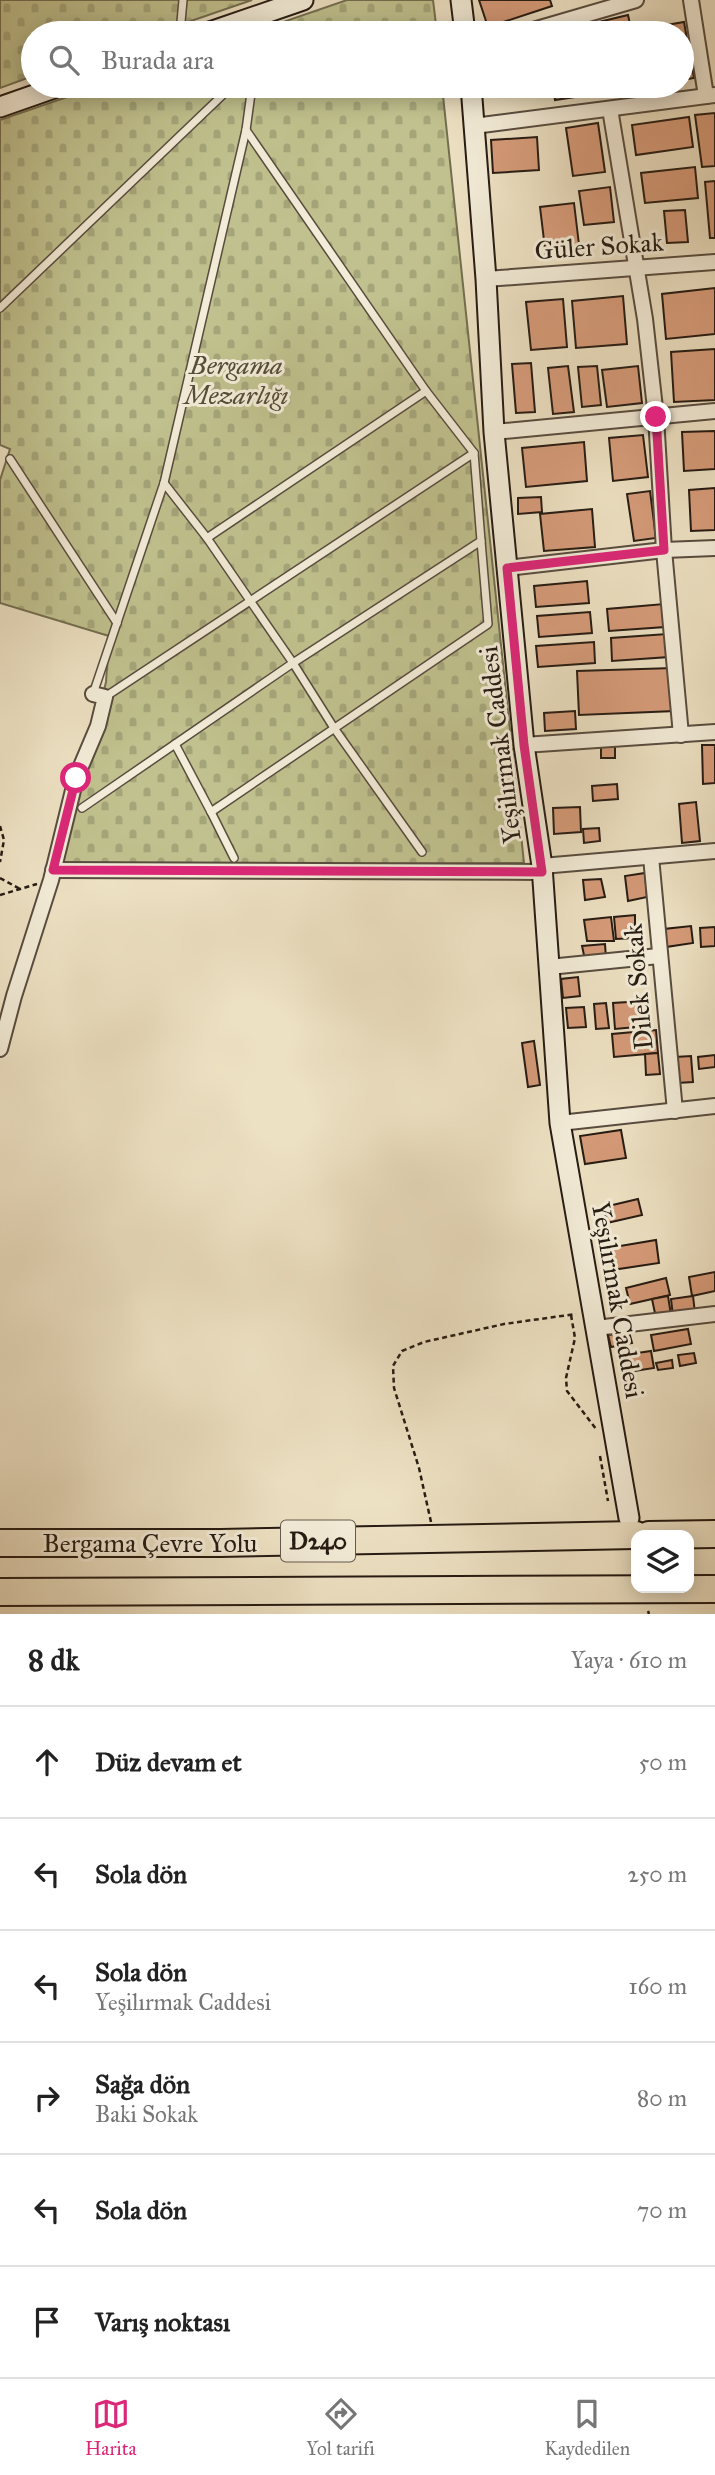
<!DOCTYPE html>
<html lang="tr">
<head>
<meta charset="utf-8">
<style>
	body { margin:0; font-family:"IM FELL Great Primer",serif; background:#f2f2f2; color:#222 }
	.controls { position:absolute; right:21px; bottom:21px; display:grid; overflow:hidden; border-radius:14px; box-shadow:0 4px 18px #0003 }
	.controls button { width:63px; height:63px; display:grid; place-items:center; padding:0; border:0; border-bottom:2px solid #e0e0e0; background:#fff; color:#222; font:35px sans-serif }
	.stop { position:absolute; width:21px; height:21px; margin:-16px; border:5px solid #db2777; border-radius:50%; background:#fff }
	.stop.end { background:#db2777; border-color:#fff; box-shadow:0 2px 7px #0008 }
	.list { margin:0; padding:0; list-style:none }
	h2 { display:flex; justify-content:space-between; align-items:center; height:91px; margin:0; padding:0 28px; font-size:30px }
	h2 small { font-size:23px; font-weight:400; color:#767676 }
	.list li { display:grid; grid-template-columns:46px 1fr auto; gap:21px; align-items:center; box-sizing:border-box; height:112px; padding:0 28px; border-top:2px solid #e0e0e0 }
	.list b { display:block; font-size:26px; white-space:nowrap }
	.list p { margin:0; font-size:23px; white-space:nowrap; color:#767676 }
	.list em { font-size:23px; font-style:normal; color:#767676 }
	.icon { flex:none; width:38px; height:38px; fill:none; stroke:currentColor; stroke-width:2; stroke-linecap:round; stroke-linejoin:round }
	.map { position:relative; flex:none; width:715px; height:1614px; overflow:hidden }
	.search { position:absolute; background:#fff; box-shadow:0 4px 18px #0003; left:21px; right:21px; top:21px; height:77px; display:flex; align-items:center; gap:18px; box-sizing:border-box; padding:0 24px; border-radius:38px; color:#767676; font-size:26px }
	.sheet { height:763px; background:#fff }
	nav { display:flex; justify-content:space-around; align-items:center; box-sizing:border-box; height:98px; border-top:2px solid #e0e0e0; background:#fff; font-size:19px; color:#767676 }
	nav a { display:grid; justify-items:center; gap:4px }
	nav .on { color:#db2777 }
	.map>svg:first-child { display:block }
	.cemetery { fill:url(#cemetery-stones); stroke:#736e50; stroke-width:2 }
	.building { fill:#d69b79; stroke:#261b13; stroke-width:2 }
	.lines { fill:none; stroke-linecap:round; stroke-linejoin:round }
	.lane-casing { stroke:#584c3f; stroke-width:10 }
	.street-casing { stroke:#584c3f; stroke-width:18 }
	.secondary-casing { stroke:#261b13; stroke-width:23 }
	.highway-casing { stroke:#261b13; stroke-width:30 }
	.path { stroke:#261b13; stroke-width:2.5; stroke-dasharray:5 3.5; stroke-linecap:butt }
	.lane { stroke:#f3ecd8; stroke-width:7 }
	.street { stroke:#f3ecd8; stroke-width:14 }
	.secondary { stroke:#f3ecd8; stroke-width:19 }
	.highway { stroke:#ede1c3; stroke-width:26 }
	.route { stroke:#db2777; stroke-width:9 }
	.labels { text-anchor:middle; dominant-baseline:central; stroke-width:6; stroke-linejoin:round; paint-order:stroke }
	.shield { fill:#f3ecd8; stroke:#645a4e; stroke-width:2 }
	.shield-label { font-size:24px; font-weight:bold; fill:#261b13 }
	.street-label { font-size:26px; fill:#261b13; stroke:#f3ecd8 }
	.park-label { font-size:26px; font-style:italic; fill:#544d38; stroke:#f3ecd8 }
</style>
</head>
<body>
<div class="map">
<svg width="715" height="1614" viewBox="0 0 715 1614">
	<defs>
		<pattern id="cemetery-stones" width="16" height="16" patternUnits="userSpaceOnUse" patternTransform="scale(1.75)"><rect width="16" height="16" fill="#c0c18e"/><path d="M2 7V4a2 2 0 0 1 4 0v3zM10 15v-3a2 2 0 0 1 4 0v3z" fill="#a5a57a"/></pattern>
	</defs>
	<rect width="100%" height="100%" fill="#ede1c3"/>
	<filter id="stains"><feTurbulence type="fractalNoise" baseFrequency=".00286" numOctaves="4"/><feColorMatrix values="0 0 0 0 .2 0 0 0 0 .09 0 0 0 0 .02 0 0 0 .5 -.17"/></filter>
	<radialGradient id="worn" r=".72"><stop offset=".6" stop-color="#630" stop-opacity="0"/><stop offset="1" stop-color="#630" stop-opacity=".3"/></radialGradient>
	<!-- cemetery -->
	<g class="cemetery">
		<path d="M0,0h252l-96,33h-123v43l-33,12z"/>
		<path d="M347,0h86l4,33h-186z"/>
		<path d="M99,86h343l82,777 -464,2 46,-183 3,-46 -109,-33v-123l10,-31 -10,-4v-325z"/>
	</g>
	<!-- building -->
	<g class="building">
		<path d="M479,0h71l2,6 -64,21z"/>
		<path d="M628,15l4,18h-79z"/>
		<path d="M684,22l10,56 -12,2v-47h-43l-1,-3z"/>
		<path d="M553,86h88v1l-86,13z"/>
		<path d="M715,113v53l-13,1 -7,-52z"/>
		<path d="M689,117l4,30 -57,8 -4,-30z"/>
		<path d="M598,123l7,49 -32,4 -7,-48z"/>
		<path d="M537,137l2,33 -46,3 -2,-33z"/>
		<path d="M695,167l3,31 -53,5 -4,-30z"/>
		<path d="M715,181v57h-5l-5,-56z"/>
		<path d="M610,187l4,35 -30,3 -5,-34z"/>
		<path d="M574,203l6,50 -34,4 -6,-50z"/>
		<path d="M685,210l3,32 -21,1 -3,-32z"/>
		<path d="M715,288v46l-49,5 -4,-45z"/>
		<path d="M623,296l4,48 -51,4 -4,-47z"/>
		<path d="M563,299l4,48 -36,3 -5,-48z"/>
		<path d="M715,349v51l-41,2 -3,-50z"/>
		<path d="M531,363l4,49 -19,1 -4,-49z"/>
		<path d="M568,366l6,46 -21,2 -5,-46z"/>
		<path d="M597,366l4,39 -19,2 -4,-40z"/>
		<path d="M638,366l4,37 -35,4 -5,-37z"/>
		<path d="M715,431v38l-31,2 -2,-39z"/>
		<path d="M643,435l5,42 -35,4 -4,-43z"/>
		<path d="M584,442l3,39 -61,6 -4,-39z"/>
		<path d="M715,488v42l-24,1 -2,-41z"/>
		<path d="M650,491l6,47 -22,3 -7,-47z"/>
		<path d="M541,497l1,15 -24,2v-16z"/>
		<path d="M592,509l3,38 -51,4 -4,-37z"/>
		<path d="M587,581l2,22 -53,4 -2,-21z"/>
		<path d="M664,604l1,23 -56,4 -2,-22z"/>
		<path d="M590,612l2,21 -53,4 -2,-21z"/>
		<path d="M667,634l2,23 -57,4 -1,-23z"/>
		<path d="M594,642l1,21 -57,4 -2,-21z"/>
		<path d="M673,668l2,43 -96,4 -2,-44z"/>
		<path d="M575,711l1,18 -31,2 -1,-18z"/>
		<rect x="601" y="745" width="14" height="13"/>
		<path d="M702,745h13v38l-12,1z"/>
		<path d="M617,784l1,15 -25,2 -1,-15z"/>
		<path d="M696,802l4,39 -18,2 -3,-39z"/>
		<path d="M580,807l1,25 -27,2 -1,-26z"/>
		<path d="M599,828l1,13 -16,2 -1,-14z"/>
		<path d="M645,873l2,24 -19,4 -3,-25z"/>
		<path d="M601,879l4,18 -20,3 -2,-20z"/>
		<path d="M635,915v23l-19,1 -2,-22z"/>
		<path d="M611,917l3,24h-27l-3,-21z"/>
		<path d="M691,926l2,17 -27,4 -2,-18z"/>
		<path d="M715,927v19l-14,1 -1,-19z"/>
		<path d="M605,944l1,14 -21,2 -3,-14z"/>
		<path d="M578,977l2,19 -17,2 -2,-19z"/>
		<path d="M644,1001l3,25 -32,3 -2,-26z"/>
		<path d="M606,1003l3,25 -13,1 -2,-25z"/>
		<path d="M584,1007l2,20 -18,1 -2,-20z"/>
		<path d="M656,1030l2,23 -44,4 -2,-23z"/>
		<path d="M534,1041l6,44 -12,2 -6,-44z"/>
		<path d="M658,1053l2,21 -14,1 -1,-21z"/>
		<path d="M715,1055v12l-16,2 -1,-12z"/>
		<path d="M691,1056l2,26 -16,1 -2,-26z"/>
		<path d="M621,1130l5,28 -41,6 -5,-28z"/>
		<path d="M638,1199l4,16 -35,8 -3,-16z"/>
		<path d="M656,1240l3,23 -47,7 -4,-22z"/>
		<path d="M715,1272v19l-23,5 -3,-19z"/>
		<path d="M666,1278l4,17 -40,9 -4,-16z"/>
		<path d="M668,1296l3,19 -15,3 -4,-19z"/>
		<path d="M693,1296l2,17 -22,3 -2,-17z"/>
		<path d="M688,1329l3,15 -37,7 -3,-16z"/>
		<path d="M629,1332l3,11 -21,4 -3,-12z"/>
		<path d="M651,1351l3,17 -33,5 -3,-17z"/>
		<path d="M694,1353l2,10 -16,3 -2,-11z"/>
		<path d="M672,1360l1,8 -15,2 -2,-7z"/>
	</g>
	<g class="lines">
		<defs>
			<g id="lane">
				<path d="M250,18l4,15"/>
				<path d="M180,33l3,-33"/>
				<path d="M0,308l232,-222"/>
				<path d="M10,459l107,164"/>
				<path d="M164,483l43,55 86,125 41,65 88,124"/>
				<path d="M207,538l219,-147 -180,-261"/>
				<path d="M93,694l71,-211 82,-353 6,-44"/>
				<path d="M105,697l369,-244 -48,-62"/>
				<path d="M175,744l36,68 277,-188 -7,-83"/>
				<path d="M82,808l211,-145 188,-122 -7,-88"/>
				<path d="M211,812l23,46"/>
			</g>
			<g id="street">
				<path d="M691,0l15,96"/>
				<path d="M523,33l113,-33"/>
				<path d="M610,109l35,210 11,98 8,133 17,185"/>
				<path d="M474,126l241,-31"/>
				<path d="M486,279l229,-17"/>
				<path d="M494,432l221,-21"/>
				<path d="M507,568l157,-18 51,-2"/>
				<path d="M524,745l191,-13"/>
				<path d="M651,857l24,254"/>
				<path d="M542,866l173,-15"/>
				<path d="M53,870l489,2"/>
				<path d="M549,967l110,-11"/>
				<path d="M0,1049l14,-53 37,-116 25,-102 22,-52 7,-29 -12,-3"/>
				<path d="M560,1123l155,-17"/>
				<path d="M596,1328l119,-14"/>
			</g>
			<g id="secondary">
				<path d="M461,0l4,33"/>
				<path d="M207,33l96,-33"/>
				<path d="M471,86l15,193 8,153 30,313 18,121 18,257 69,395"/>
				<path d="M0,107l60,-21"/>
			</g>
			<g id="highway">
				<path d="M649,1535l66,-1"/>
				<path d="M0,1543h221l415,-8"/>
				<path d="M0,1592l715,-3"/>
			</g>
		</defs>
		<!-- lane casing -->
		<use href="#lane" class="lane-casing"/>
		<!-- street casing -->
		<use href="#street" class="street-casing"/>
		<!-- secondary casing -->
		<use href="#secondary" class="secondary-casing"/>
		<!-- highway casing -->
		<use href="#highway" class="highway-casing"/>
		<!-- path -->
		<g class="path">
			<path d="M0,826l4,14 -4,22"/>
			<path d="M0,878l20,11"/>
			<path d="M0,895l37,-11"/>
			<path d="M571,1315l4,23 -9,40 1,13 29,38"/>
			<path d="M600,1456l8,45"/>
			<path d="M431,1522l-12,-54 -25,-80 -1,-22 9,-15 22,-9 80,-18 72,-10"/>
			<path d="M648,1611l1,3"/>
		</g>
		<!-- lane -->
		<use href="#lane" class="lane"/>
		<!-- street -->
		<use href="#street" class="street"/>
		<!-- secondary -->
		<use href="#secondary" class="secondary"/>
		<!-- highway -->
		<use href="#highway" class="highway"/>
	</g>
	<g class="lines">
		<!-- route -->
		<path class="route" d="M76,778l-23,92 489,2 -18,-127 -17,-177 157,-18 -8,-133"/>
	</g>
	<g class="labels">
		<!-- shield labels -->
		<rect class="shield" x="281" y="1520.5" width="74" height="41" rx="5"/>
		<g class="shield-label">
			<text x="318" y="1541">D240</text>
		</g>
		<!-- street labels -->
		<g class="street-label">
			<text transform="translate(599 246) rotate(-4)">Güler Sokak</text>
			<text transform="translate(500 745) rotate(-97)">Yeşilırmak Caddesi</text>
			<text transform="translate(638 987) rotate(-95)">Dilek Sokak</text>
			<text transform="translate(618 1300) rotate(80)">Yeşilırmak Caddesi</text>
			<text x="150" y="1543">Bergama Çevre Yolu</text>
		</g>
		<!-- park labels -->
		<g class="park-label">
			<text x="236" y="365">Bergama<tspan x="236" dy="30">Mezarlığı</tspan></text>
		</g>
	</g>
	<rect width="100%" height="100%" filter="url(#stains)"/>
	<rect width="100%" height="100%" fill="url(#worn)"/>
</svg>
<div class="controls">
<button><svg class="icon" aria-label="layers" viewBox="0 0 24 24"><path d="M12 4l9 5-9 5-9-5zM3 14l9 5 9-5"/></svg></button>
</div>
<div class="stop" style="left:76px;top:778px"></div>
<div class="stop end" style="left:656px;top:417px"></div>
<div class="search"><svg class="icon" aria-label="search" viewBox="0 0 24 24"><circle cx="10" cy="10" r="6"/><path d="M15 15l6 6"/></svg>Burada ara</div>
</div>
<section class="sheet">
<h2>8 dk<small>Yaya · 610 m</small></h2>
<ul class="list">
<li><svg class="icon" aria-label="ahead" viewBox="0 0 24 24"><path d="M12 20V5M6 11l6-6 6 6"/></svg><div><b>Düz devam et</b></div><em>50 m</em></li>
<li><svg class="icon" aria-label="left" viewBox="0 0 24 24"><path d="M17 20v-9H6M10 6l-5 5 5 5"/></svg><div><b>Sola dön</b></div><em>250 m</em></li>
<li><svg class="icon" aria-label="left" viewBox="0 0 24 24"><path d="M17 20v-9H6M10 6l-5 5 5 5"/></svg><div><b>Sola dön</b><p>Yeşilırmak Caddesi</p></div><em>160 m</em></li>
<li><svg class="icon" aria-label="right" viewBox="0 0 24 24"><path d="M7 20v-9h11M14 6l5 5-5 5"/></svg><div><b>Sağa dön</b><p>Baki Sokak</p></div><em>80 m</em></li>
<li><svg class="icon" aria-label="left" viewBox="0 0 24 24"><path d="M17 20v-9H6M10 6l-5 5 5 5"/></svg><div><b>Sola dön</b></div><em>70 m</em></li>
<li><svg class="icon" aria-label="arrive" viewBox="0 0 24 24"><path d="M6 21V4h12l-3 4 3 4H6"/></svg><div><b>Varış noktası</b></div></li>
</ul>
</section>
<nav>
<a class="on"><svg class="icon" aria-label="map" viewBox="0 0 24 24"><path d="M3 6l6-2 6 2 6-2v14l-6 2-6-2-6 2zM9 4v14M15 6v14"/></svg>Harita</a>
<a><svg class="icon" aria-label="directions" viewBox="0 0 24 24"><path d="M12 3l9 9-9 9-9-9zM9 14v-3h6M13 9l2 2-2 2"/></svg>Yol tarifi</a>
<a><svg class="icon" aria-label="saved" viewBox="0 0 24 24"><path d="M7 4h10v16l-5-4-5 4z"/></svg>Kaydedilen</a>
</nav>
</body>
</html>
